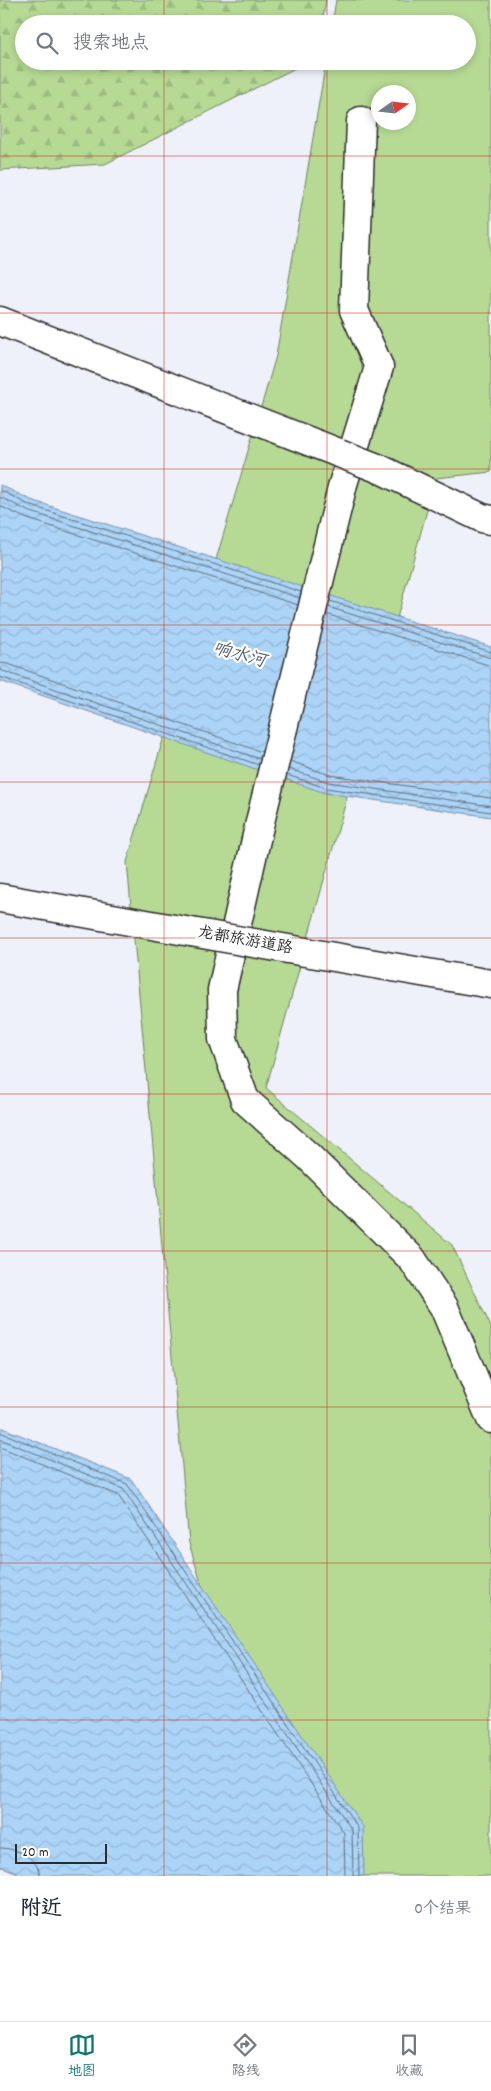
<!DOCTYPE html>
<html lang="zh">
<head>
<meta charset="utf-8">
<style>
	body { margin:0; font-family:Dekko,"LXGW WenKai TC",sans-serif; background:#f6f6f7; color:#1f2937 }
	.compass { position:absolute; left:371px; top:85px; width:45px; height:45px; border-radius:50%; background:#fff; box-shadow:0 2px 8px #0003; rotate:76deg }
	.scale { position:absolute; left:15px; bottom:12px; width:92px; box-sizing:border-box; padding-left:5px; border:2px solid #2b2b2b; border-top:0; font-size:14px; line-height:18px; white-space:nowrap; color:#2b2b2b; -webkit-text-stroke:4px #fff; paint-order:stroke }
	.list { margin:0; padding:0; list-style:none }
	h2 { display:flex; justify-content:space-between; align-items:center; height:65px; margin:0; padding:0 20px; font-size:21px }
	h2 small { font-size:16px; font-weight:400; color:#747a83 }
	.icon { flex:none; width:28px; height:28px; fill:none; stroke:currentColor; stroke-width:2; stroke-linecap:round; stroke-linejoin:round }
	.map { position:relative; flex:none; width:491px; height:1876px; overflow:hidden }
	.search { position:absolute; background:#fff; box-shadow:0 2px 8px #0003; left:15px; right:15px; top:15px; height:55px; display:flex; align-items:center; gap:12px; box-sizing:border-box; padding:0 18px; border-radius:28px; color:#747a83; font-size:19px }
	.sheet { height:145px; background:#fff }
	nav { display:flex; justify-content:space-around; align-items:center; box-sizing:border-box; height:70px; border-top:1px solid #e0e1e3; background:#fff; font-size:14px; color:#747a83 }
	nav a { display:grid; justify-items:center; gap:2px }
	nav .on { color:#0f766e }
	.map>svg:first-child { display:block }
	.grass { fill:#b6da94; stroke:#708260; fill-rule:evenodd }
	.forest { fill:url(#forest-firs); stroke:#708260 }
	.water { fill:url(#water-waves); stroke:#7890a5 }
	.lines { fill:none; stroke-linecap:round; stroke-linejoin:round }
	.shore { stroke:#5f6f7d; stroke-width:1 }
	.minor-casing { stroke:#2b2b2b; stroke-width:31 }
	.minor { stroke:#fff; stroke-width:28 }
	.minor-bridge-casing { stroke:#2b2b2b; stroke-width:31; stroke-linecap:butt }
	.minor-bridge { stroke:#fff; stroke-width:28 }
	.grid { fill:none; stroke:#c8321e; stroke-width:1; stroke-opacity:0.55 }
	.labels { text-anchor:middle; dominant-baseline:central; stroke-width:4.5; stroke-linejoin:round; paint-order:stroke }
	.street-label { font-size:16px; fill:#2b2b2b; stroke:#fff }
	.water-label { font-size:18px; font-style:italic; fill:#525e68; stroke:#fff }
</style>
</head>
<body>
<div class="map">
<svg width="491" height="1876" viewBox="0 0 491 1876">
	<defs>
		<pattern id="forest-firs" width="22" height="20" patternUnits="userSpaceOnUse" patternTransform="scale(1.25)"><rect width="22" height="20" fill="#b6da94"/><path d="M5 1l3.5 6h-7zM16 11l3.5 6h-7z" fill="#9dbb80"/></pattern>
		<pattern id="water-waves" width="16" height="10" patternUnits="userSpaceOnUse" patternTransform="scale(1.25)"><rect width="16" height="10" fill="#acd4f7"/><path d="M0 5q4-4 8 0t8 0" fill="none" stroke="#94b6d4"/></pattern>
	</defs>
	<rect width="100%" height="100%" fill="#eef0fa"/>
	<filter id="ink" filterUnits="userSpaceOnUse"><feTurbulence type="fractalNoise" baseFrequency=".02" numOctaves="2"/><feDisplacementMap in="SourceGraphic" scale="10" xChannelSelector="R" yChannelSelector="G"/><feConvolveMatrix kernelMatrix="1 2 1 2 8 2 1 2 1" color-interpolation-filters="sRGB"/></filter>
	<g filter="url(#ink)">
		<!-- grass -->
		<path class="grass" d="M336,0h155v472l-55,6 -170,610 186,157 39,82v549h-202l-100,-333 -62,-681 149,-506 50,-295h141v-37h-135zM378,92h30v30h-30z"/>
		<!-- forest -->
		<path class="forest" d="M0,0h326l-4,24h-298v37h285l-204,103 -105,6z"/>
		<!-- water -->
		<g class="water">
			<path d="M0,485l31,15 460,147v170l-166,-24 -325,-112z"/>
			<path d="M0,1427l131,52 232,348 1,49h-338l-26,-10z"/>
		</g>
		<g class="lines">
			<!-- shore -->
			<g class="shore">
				<path d="M0,490l29,15 272,87"/>
				<path d="M0,497l28,14 272,87"/>
				<path d="M0,506l25,12 273,87"/>
				<path d="M330,601l161,51"/>
				<path d="M328,607l163,51"/>
				<path d="M326,614l165,52"/>
				<path d="M0,663l8,1 254,88"/>
				<path d="M0,670l260,89"/>
				<path d="M0,677l259,88"/>
				<path d="M290,761l40,14 161,23"/>
				<path d="M289,769l39,13 163,24"/>
				<path d="M287,775l39,13 165,24"/>
				<path d="M0,1432l127,52 231,344 1,48"/>
				<path d="M0,1439l123,50 229,341 1,46"/>
				<path d="M0,1447l118,48 226,338 1,43"/>
				<path d="M0,1848c16,0 39,10 40,28"/>
			</g>
			<defs>
				<g id="minor">
					<path d="M361,121l-7,189 25,57 -36,117 -83,338 -38,168 1,49 22,61 63,56 104,103 32,48 47,112"/>
					<path d="M0,321l339,132"/>
					<path d="M380,469l102,49 9,2"/>
					<path d="M0,898l191,34"/>
					<path d="M311,953l180,31"/>
				</g>
			</defs>
			<!-- minor casing -->
			<use href="#minor" class="minor-casing"/>
			<!-- minor -->
			<use href="#minor" class="minor"/>
			<defs>
				<g id="minor-bridge">
					<path d="M339,453l41,16"/>
					<path d="M191,932l120,21"/>
				</g>
			</defs>
			<!-- minor-bridge casing -->
			<use href="#minor-bridge" class="minor-bridge-casing"/>
			<!-- minor-bridge -->
			<use href="#minor-bridge" class="minor-bridge"/>
		</g>
	</g>
	<!-- grid -->
	<path class="grid" d="M164,0v24M327,0v24M164,61v1815M327,61v1815M0,156h491M0,313h491M0,469h491M0,625h491M0,782h491M0,938h491M0,1094h491M0,1251h491M0,1407h491M0,1563h491M0,1720h491"/>
	<g class="labels">
		<!-- street labels -->
		<g class="street-label">
			<text transform="translate(245 941) rotate(10)">龙都旅游道路</text>
		</g>
		<!-- water labels -->
		<g class="water-label">
			<text transform="translate(239 656) rotate(15)">响水河</text>
		</g>
	</g>
</svg>
<svg class="compass" viewBox="-18 -18 36 36"><path d="M0-13l5 13h-10z" fill="#e53935"/><path d="M0 13l5-13h-10z" fill="#747a83"/></svg>
<div class="scale">20 m</div>
<div class="search"><svg class="icon" aria-label="search" viewBox="0 0 24 24"><circle cx="10" cy="10" r="6"/><path d="M15 15l6 6"/></svg>搜索地点</div>
</div>
<section class="sheet">
<h2>附近<small>0个结果</small></h2>
<ul class="list">
</ul>
</section>
<nav>
<a class="on"><svg class="icon" aria-label="map" viewBox="0 0 24 24"><path d="M3 6l6-2 6 2 6-2v14l-6 2-6-2-6 2zM9 4v14M15 6v14"/></svg>地图</a>
<a><svg class="icon" aria-label="directions" viewBox="0 0 24 24"><path d="M12 3l9 9-9 9-9-9zM9 14v-3h6M13 9l2 2-2 2"/></svg>路线</a>
<a><svg class="icon" aria-label="saved" viewBox="0 0 24 24"><path d="M7 4h10v16l-5-4-5 4z"/></svg>收藏</a>
</nav>
</body>
</html>
